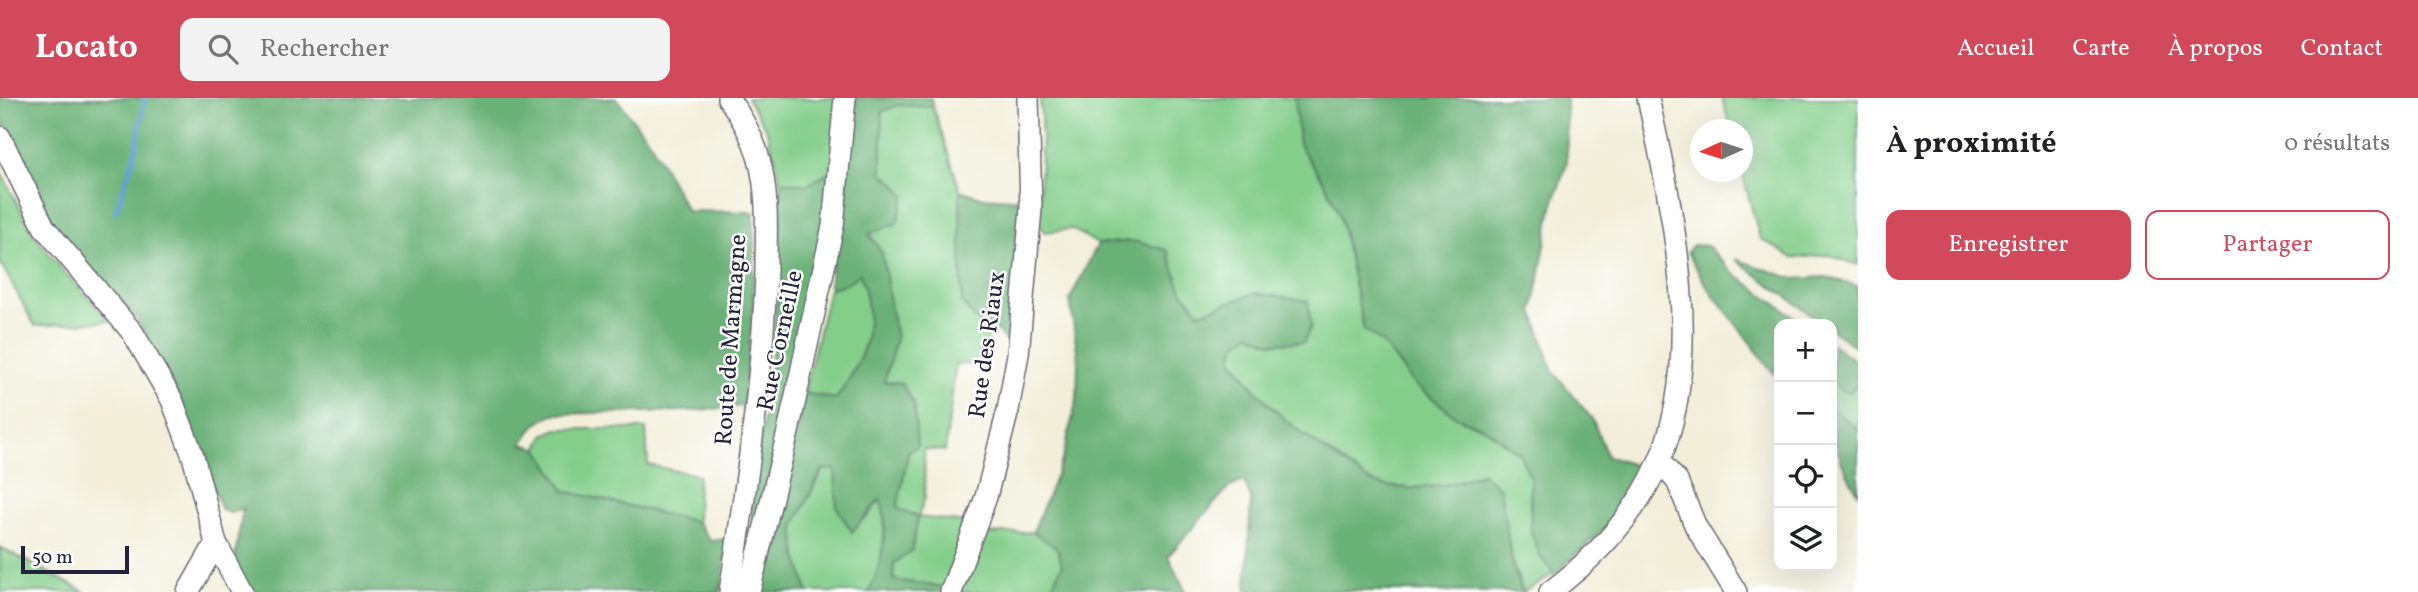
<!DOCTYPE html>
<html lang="fr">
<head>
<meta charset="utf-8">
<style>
	body { margin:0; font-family:Vollkorn,serif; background:#f2f2f2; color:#202124 }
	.controls { position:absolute; right:21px; bottom:21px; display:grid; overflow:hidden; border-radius:14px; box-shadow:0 7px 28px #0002 }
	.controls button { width:63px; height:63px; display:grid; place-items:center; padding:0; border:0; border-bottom:2px solid #e0e0e0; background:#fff; color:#202124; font:35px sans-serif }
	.compass { position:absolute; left:1690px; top:21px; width:63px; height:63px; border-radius:50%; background:#fff; box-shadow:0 7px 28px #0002; rotate:267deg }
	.scale { position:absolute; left:21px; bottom:18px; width:108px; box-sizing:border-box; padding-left:7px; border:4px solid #22223b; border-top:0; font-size:19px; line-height:24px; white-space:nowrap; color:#22223b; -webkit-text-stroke:5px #fff; paint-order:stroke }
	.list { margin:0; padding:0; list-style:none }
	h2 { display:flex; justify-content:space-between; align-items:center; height:91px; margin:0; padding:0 28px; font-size:30px }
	h2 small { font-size:23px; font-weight:400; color:#757577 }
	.actions { display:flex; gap:14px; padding:21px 28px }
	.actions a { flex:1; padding:16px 0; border:2px solid #d1495b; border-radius:14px; text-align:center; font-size:24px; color:#d1495b }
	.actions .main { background:#d1495b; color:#fff }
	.icon { flex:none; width:38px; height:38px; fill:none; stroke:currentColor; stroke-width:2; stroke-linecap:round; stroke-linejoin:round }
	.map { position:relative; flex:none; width:1858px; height:494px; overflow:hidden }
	header { display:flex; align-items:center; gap:42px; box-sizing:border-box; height:98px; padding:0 35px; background:#d1495b; color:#fff }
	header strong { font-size:33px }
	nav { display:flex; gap:38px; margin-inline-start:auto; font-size:24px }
	.search { width:490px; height:63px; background:#f2f2f2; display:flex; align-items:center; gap:18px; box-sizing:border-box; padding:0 24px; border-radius:14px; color:#757577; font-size:26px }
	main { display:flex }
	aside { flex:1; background:#fff }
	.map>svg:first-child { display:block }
	.green { fill:#84ce8b; stroke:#537863; stroke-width:2 }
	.forest { fill:#6bb177; stroke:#466a59; stroke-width:2 }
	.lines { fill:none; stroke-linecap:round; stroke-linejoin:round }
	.stream { stroke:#5fa0d2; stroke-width:4.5 }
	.minor-casing { stroke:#6b6973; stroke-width:24 }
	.minor { stroke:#fff; stroke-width:21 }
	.labels { text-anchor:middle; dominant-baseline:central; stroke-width:5; stroke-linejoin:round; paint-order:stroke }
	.street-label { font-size:24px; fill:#22223b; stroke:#fff }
</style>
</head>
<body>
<header>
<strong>Locato</strong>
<div class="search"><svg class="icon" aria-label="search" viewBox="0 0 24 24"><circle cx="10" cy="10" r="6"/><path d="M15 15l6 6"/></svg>Rechercher</div>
<nav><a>Accueil</a><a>Carte</a><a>À propos</a><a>Contact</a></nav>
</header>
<main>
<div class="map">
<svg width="1858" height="494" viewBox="0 0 1858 494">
	<rect width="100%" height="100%" fill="#fff"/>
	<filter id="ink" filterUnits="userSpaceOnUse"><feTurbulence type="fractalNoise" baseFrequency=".0143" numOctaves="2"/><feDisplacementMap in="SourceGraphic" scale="14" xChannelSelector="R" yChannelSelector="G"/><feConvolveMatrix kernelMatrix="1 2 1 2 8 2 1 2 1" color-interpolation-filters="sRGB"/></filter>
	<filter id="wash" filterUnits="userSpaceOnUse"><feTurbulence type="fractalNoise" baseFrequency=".00686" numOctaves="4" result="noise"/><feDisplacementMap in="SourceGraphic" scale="28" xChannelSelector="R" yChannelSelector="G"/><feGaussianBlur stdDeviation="1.57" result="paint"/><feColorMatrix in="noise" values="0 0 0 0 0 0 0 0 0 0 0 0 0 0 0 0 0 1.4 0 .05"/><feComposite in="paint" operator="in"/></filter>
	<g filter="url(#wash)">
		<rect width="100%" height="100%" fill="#f2eeda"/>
		<!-- green -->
		<g class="green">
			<path d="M747,0h90l-5,73 -25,14 -26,-4 -14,-50z"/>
			<path d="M1040,0h255l32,89 13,29 24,114 19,13 30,40 45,35 26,10 35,25 11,23v33l10,47 14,18 -31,18 -41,-119c-33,14 -70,19 -105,11 -11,-3 -23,-14 -32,-20 -51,-35 -77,-54 -113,-106l4,-14 14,-10 20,9 -15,-50 -55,20 -18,-22 -15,-41 -34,-9 -35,3 -26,-15 -27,3 -7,-8 4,-87z"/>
			<path d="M1722,0h136v167l-29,-10 -36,3 -33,-20 -18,-66v-42l-11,-1z"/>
			<path d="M897,7l36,2 27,83 2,113 13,16 15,7 -7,38h-27l-11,87 -21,-2 1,49 -7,19 50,6 -24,64 -51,-7 1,-17 24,-46 -21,-9 12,-59 8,-2 -3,-43 -13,-21 -17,-1 12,-43 -14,-86 -13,-20 28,-10 -2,-40 -14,-10 1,-62z"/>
			<path d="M0,72l32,62 31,39 47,50 -75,5 -35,-64z"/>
			<path d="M860,175c18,52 6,83 -24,126l-32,-6 25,-104 18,-6z"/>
			<path d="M1832,285l11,8 7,1 8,-8v45l-26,-20z"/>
			<path d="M557,331h89l2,36 50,10 -1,47 -132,-31 -27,-43 6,-13z"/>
			<path d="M836,371l1,39 29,11 15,-21c8,29 1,67 -12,94h-61l-11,-36 -3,-30 29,-56z"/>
			<path d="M1033,434l25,17 4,17 -13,26h-90l25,-58z"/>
			<path d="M0,449l85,45h-85z"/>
		</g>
		<!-- forest -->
		<g class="forest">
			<path d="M0,0h616l35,45 36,68 67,1 -1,97 -10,97 -56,5 -134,3 -18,11 -13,19 16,4 27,43 132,31 14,19 16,-2 -6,53h-472l-15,-28 9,-56 -12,5 -9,-3 -39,-104 -20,-41 -30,-52 -50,-49 -32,-39 -51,-108z"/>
			<path d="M853,0h78l2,9 -36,-2 -15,7v61l13,10 10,13 -8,27 -28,11 13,19 14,86 -12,43 17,1 13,21 3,43 -8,3 -12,58 21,9 -6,34 -18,12 -1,17 51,7 -1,5h-74c12,-25 22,-67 11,-93l-28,33 -15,-24 -2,-39 -13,1 -28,56 3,30 11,36h-52l48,-199 32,6c30,-42 42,-74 24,-125l-13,9 -18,6z"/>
			<path d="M1295,0h271l1,65 -15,44 -19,104 20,60 40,49 14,36 38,13 -38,58 -53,47 -14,-18 -9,-23 -1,-57 -11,-23 -35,-25 -26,-10 -45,-35 -30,-40 -19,-13 -24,-114 -13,-29 -28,-42z"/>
			<path d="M832,73l-3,56 -69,294 -10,-7 21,-150 8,-97 2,-86 26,4z"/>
			<path d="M960,92l21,7 44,3 -15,147 -12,-16 -23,-12 -13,-16z"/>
			<path d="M1133,143l34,9 15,41 18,22 55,-20 53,8 3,25 -7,16 -34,1 -20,-9 -14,10 -4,15c35,51 62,70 113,105 9,6 21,17 32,20 35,8 72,3 105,-11l18,15 13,82 10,22 -277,-2 5,-91 -7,-18 -16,7 -60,68 18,36h-137l13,-26 -4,-17 -25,-17 30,-74 14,-60 1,-39 -8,-60 28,-55z"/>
			<path d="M1693,147l15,1 23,25 73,53h-25v56l-73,-95 -19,-33z"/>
			<path d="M1735,161l59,20 32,-2 32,9v63l-26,-19v-6h-8z"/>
			<path d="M1832,246l26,19v21l-8,8 -7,-1 -11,-8z"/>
			<path d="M1832,311l26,20v64c-17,-27 -26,-52 -26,-84z"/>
		</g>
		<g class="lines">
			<!-- stream -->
			<path class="stream" d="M115,115l20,-59 10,-56"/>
		</g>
	</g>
	<g filter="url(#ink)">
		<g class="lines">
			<defs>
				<g id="minor">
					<path d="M728,0c13,18 25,39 31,61 10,36 7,75 7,111 -3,109 -20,215 -36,322"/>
					<path d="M0,39l44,90 89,106 39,67 21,56 23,87 26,49"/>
					<path d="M1659,363l18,20 19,46 40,65"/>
					<path d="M188,494l28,-49"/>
					<path d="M749,494l39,-160 45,-206 12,-128"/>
					<path d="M951,494l35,-95 22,-87 10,-56 13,-145 -3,-111"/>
					<path d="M1550,494c45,-34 85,-76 108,-128 48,-108 14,-256 -10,-366"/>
				</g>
			</defs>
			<!-- minor casing -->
			<use href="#minor" class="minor-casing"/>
			<!-- minor -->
			<use href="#minor" class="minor"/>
		</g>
	</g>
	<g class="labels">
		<!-- street labels -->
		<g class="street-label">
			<text transform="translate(732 242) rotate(-86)">Route de Marmagne</text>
			<text transform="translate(781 243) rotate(-78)">Rue Corneille</text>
			<text transform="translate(988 247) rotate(-82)">Rue des Riaux</text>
		</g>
	</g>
</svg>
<div class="controls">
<button>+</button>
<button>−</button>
<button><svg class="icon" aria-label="locate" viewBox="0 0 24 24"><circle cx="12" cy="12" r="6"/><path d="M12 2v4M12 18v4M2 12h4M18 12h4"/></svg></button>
<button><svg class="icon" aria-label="layers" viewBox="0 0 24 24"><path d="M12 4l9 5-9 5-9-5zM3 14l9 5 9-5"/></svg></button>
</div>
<svg class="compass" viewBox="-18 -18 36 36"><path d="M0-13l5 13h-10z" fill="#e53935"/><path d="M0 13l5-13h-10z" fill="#757577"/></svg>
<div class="scale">50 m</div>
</div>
<aside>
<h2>À proximité<small>0 résultats</small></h2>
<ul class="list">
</ul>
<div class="actions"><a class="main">Enregistrer</a><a>Partager</a></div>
</aside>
</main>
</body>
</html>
